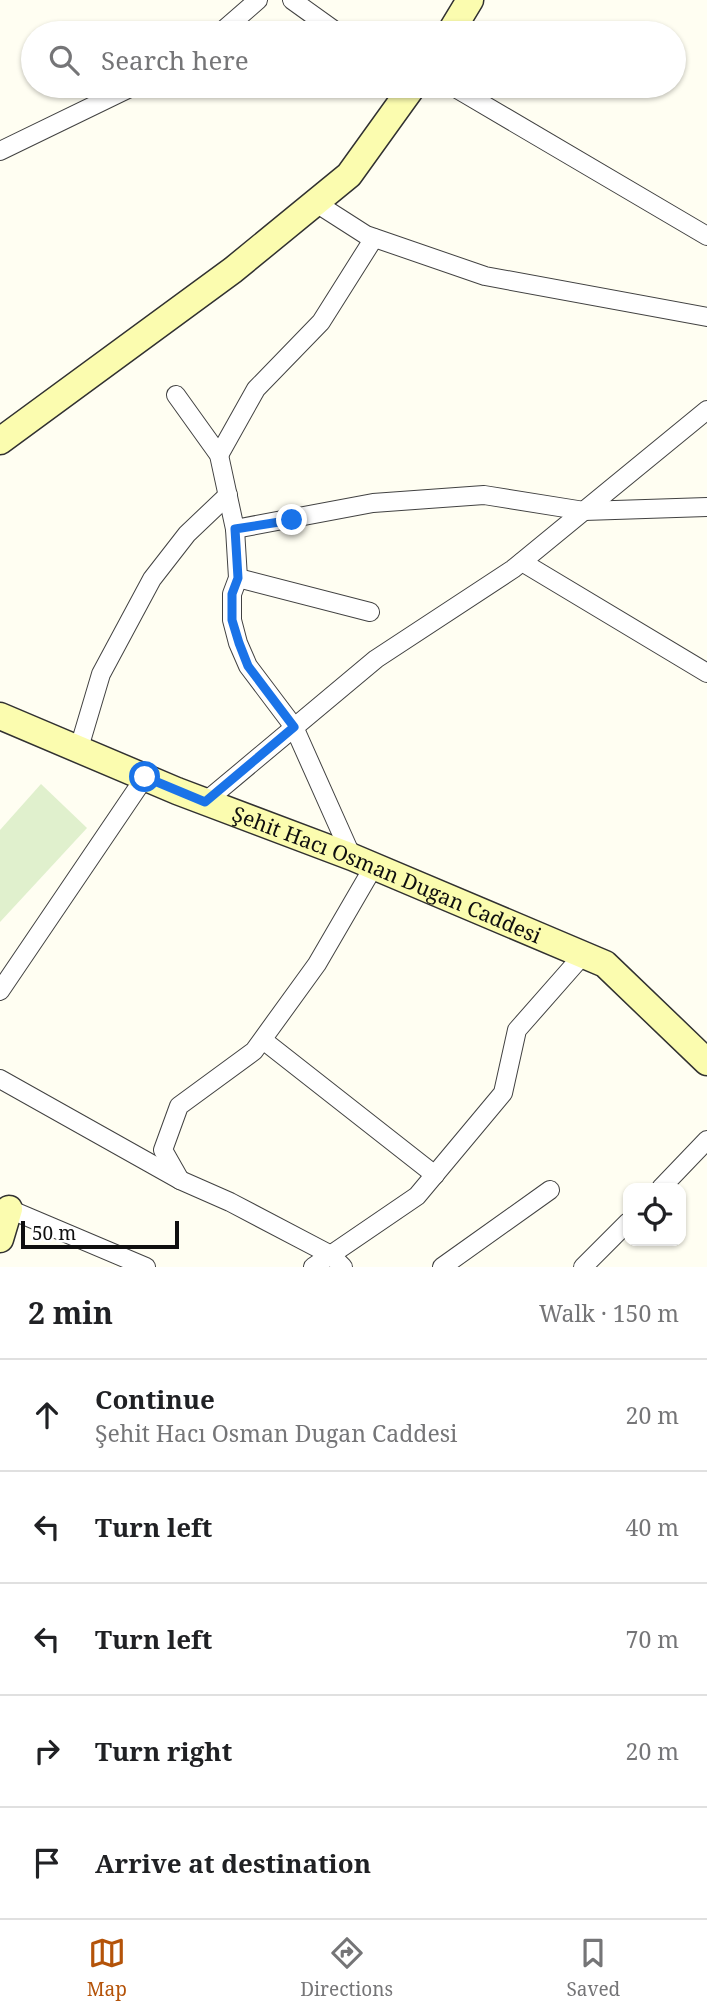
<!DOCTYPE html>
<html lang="en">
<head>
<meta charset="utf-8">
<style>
	body { margin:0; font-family:"Noto Serif",serif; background:#f6f6f6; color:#202124 }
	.controls { position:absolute; right:21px; bottom:21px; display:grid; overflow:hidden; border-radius:14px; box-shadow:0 2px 5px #0004 }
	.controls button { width:63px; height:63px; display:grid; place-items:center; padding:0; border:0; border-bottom:2px solid #e0e0e0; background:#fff; color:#202124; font:35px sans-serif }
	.scale { position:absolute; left:21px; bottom:18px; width:158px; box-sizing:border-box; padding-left:7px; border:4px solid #0f0f0f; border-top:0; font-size:19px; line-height:24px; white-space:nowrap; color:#0f0f0f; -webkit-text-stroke:5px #fff; paint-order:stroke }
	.stop { position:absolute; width:21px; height:21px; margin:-16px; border:5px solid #1a73e8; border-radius:50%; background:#fff }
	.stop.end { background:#1a73e8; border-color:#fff; box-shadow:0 2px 7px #0008 }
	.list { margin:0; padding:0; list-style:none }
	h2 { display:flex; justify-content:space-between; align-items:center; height:91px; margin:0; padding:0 28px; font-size:30px }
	h2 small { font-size:23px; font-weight:400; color:#757577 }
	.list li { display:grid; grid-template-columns:46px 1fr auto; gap:21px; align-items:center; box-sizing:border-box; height:112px; padding:0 28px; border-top:2px solid #e0e0e0 }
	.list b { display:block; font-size:26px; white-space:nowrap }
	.list p { margin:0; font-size:23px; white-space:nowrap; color:#757577 }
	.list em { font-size:23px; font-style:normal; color:#757577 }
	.icon { flex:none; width:38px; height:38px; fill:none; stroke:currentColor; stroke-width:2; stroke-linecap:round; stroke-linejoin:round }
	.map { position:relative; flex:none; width:707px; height:1267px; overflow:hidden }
	.search { position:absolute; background:#fff; box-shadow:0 2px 5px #0004; left:21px; right:21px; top:21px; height:77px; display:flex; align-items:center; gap:18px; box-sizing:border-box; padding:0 24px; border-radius:38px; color:#757577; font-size:26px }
	.sheet { height:651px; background:#fff }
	nav { display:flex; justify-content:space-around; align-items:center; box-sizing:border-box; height:98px; border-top:2px solid #e0e0e0; background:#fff; font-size:19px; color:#757577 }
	nav a { display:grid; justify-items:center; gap:4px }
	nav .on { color:#b45309 }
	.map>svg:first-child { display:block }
	.pitch { fill:#e0f0cd }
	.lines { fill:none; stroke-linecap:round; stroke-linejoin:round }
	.street-casing { stroke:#424242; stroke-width:20 }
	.secondary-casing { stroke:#313131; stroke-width:29 }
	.street { stroke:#fff; stroke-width:18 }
	.secondary { stroke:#fbfcaf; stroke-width:26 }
	.route { stroke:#1a73e8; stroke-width:9 }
	.labels { text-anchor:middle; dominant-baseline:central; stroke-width:7; stroke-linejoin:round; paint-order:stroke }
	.street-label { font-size:21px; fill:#0f0f0f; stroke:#fff }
</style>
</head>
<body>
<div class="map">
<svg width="707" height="1267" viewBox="0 0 707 1267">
	<rect width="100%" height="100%" fill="#fffef2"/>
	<!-- pitch -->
	<path class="pitch" d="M41,784l46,44 -87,94v-92z"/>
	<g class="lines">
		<defs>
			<g id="street">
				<path d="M292,0l46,33"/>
				<path d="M220,33l38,-33"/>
				<path d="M452,86l255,150"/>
				<path d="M0,151l134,-65"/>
				<path d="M316,203l50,32 119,41 222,41"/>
				<path d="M176,395l43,60 16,74 3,49 -6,16v26l6,23 10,23 46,61 58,130"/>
				<path d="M219,455l37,-66 65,-67 53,-84"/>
				<path d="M235,529l138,-26 111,-8 100,16 123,-4"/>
				<path d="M522,562l185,111"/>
				<path d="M238,578l132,34"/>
				<path d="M79,748l22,-74 51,-95 35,-45 41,-39"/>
				<path d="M205,802l171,-143 137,-90 194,-159"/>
				<path d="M0,991l145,-214"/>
				<path d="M263,1040l172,135"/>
				<path d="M0,1079l180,101 50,22 101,53 12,12"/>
				<path d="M180,1180l-17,-30 16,-44 75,-55 63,-87 57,-98"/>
				<path d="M661,1188l46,-48"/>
				<path d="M9,1209l137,58"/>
				<path d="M313,1267l104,-71 86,-103 14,-63 66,-75"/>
				<path d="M442,1267l108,-77"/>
				<path d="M583,1267l45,-45"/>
			</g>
			<g id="secondary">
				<path d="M450,33l20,-33"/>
				<path d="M0,441l233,-171 116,-95 64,-89"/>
				<path id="s1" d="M0,716l177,75 175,66 253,107 102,98"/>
				<path d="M0,1239l9,-30"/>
			</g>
		</defs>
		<!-- street casing -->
		<use href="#street" class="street-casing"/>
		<!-- secondary casing -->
		<use href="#secondary" class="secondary-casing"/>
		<!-- street -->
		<use href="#street" class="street"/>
		<!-- secondary -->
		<use href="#secondary" class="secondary"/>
	</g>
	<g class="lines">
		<!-- route -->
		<path class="route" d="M145,777l60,25 89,-75 -46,-61 -9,-23 -7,-23v-26l6,-16 -3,-49 57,-9"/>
	</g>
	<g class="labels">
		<!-- street labels -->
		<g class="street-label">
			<text stroke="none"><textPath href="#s1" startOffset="418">Şehit Hacı Osman Dugan Caddesi</textPath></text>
		</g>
	</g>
</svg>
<div class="controls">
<button><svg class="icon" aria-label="locate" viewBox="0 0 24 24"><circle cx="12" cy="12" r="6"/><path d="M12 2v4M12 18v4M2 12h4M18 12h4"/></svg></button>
</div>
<div class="scale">50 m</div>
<div class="stop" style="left:145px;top:777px"></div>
<div class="stop end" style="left:292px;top:520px"></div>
<div class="search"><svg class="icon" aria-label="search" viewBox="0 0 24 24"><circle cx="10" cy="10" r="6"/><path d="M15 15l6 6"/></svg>Search here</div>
</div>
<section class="sheet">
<h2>2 min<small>Walk · 150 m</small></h2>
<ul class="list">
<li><svg class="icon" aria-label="ahead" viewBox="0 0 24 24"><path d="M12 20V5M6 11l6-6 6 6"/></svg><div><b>Continue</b><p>Şehit Hacı Osman Dugan Caddesi</p></div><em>20 m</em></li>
<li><svg class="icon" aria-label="left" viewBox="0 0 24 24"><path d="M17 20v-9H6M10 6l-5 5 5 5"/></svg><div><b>Turn left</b></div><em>40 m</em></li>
<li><svg class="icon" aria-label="left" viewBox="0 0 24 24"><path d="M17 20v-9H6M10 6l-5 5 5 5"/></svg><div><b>Turn left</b></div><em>70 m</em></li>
<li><svg class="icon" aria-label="right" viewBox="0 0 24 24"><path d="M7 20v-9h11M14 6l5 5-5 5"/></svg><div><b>Turn right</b></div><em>20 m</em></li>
<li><svg class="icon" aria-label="arrive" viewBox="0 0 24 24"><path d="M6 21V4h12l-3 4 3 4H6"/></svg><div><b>Arrive at destination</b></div></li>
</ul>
</section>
<nav>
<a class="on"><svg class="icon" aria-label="map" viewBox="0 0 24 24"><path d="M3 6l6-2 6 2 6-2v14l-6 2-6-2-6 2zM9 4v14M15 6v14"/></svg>Map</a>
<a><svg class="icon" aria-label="directions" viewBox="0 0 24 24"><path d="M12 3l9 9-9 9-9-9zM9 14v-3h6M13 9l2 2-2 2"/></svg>Directions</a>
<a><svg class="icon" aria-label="saved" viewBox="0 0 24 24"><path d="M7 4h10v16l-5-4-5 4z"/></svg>Saved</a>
</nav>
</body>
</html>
